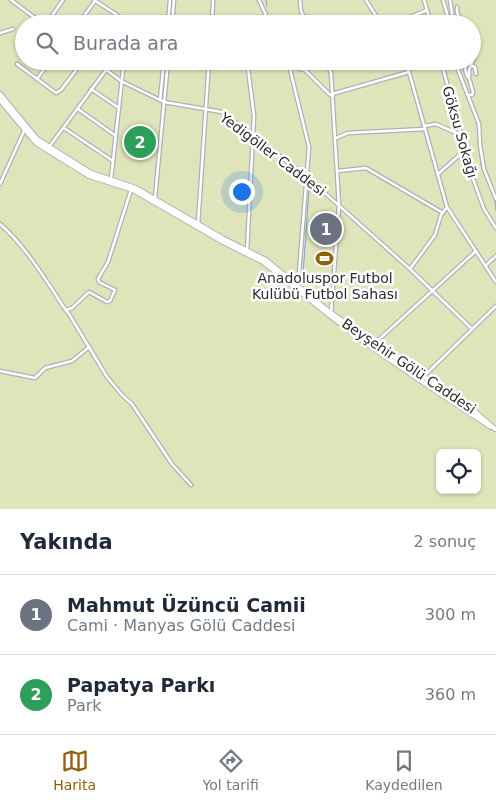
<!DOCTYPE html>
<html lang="tr">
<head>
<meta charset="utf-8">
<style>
	body { margin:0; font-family:"DejaVu Sans",sans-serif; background:#f2f2f3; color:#1f2937 }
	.controls { position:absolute; right:15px; bottom:15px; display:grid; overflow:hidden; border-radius:8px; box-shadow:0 1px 4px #0004 }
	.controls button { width:45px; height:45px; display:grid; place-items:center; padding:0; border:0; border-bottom:1px solid #e0e1e3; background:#fff; color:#1f2937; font:25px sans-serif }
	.you { position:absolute; left:241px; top:191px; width:18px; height:18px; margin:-12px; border:4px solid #fff; border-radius:50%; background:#1a73e8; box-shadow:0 0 0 8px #1a73e833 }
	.badge { display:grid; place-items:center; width:32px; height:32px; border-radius:50%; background:#90600d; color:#fff; font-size:16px; font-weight:700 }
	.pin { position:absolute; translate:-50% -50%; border:2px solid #fff; box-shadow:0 1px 5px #0006 }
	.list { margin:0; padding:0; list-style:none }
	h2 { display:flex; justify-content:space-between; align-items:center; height:65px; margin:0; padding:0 20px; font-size:21px }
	h2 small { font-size:16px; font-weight:400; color:#747a83 }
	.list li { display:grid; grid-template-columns:32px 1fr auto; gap:15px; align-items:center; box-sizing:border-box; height:80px; padding:0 20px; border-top:1px solid #e0e1e3 }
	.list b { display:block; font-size:19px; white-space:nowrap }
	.list p { margin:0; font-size:16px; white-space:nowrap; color:#747a83 }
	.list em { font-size:16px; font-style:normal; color:#747a83 }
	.icon { flex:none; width:28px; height:28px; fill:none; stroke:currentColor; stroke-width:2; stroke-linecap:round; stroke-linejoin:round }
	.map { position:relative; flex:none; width:496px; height:509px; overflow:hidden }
	.search { position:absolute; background:#fff; box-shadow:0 1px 4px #0004; left:15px; right:15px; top:15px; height:55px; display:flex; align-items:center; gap:12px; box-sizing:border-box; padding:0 18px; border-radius:28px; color:#747a83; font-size:19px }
	.sheet { height:225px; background:#fff }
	nav { display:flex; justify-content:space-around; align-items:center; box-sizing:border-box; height:70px; border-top:1px solid #e0e1e3; background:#fff; font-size:14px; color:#747a83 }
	nav a { display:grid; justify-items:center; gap:2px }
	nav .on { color:#90600d }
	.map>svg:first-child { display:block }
	.green { fill:#e0e4ba; fill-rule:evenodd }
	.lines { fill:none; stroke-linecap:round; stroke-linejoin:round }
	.stream { stroke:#7ba6db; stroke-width:1 }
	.minor-casing { stroke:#adb1b9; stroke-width:5 }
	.major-casing { stroke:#adb1b9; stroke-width:6 }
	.minor { stroke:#fff; stroke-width:2.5 }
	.major { stroke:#fff; stroke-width:4 }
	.labels { text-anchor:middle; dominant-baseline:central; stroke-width:5; stroke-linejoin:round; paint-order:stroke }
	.street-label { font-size:14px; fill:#2b2c2f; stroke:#fff }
	.poi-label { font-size:14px; fill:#2b2c2f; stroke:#fff }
</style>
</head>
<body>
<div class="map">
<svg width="496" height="509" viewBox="0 0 496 509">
	<rect width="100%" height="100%" fill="#f0f4fd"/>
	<!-- green -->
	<path class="green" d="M0,0h496v509h-496zM24,24h448v37h-448zM440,453h37v37h-37z"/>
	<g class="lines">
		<!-- stream -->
		<g class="stream">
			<path d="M266,0l1,6"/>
			<path d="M442,0l6,24"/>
			<path d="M457,61v11l21,54"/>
			<path d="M478,139l3,25 14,35 1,12"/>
			<path d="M303,275l6,-86 3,-3"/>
		</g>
		<defs>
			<g id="minor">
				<path d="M11,0l32,24"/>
				<path d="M94,0l23,15 9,9"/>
				<path d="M259,0l11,24"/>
				<path d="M300,0l1,11 6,13"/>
				<path d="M366,0l15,24"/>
				<path d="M424,0l7,24"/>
				<path d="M443,0l7,24"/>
				<path d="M450,0l2,14 5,10"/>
				<path d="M457,7v5l5,12"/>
				<path d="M46,24l17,-24"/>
				<path d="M78,24l17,-23"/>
				<path d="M168,24l2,-24"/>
				<path d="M172,24l2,-24"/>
				<path d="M212,24l1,-24"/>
				<path d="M394,24l33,-14"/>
				<path d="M0,33l13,-4"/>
				<path d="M95,61l26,20 43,21 58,10 85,65 103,92 62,60"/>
				<path d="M265,61l40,9 24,24 4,2"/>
				<path d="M288,61l21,86 -11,139"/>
				<path d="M326,61l5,12 8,133 -8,107"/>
				<path d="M403,61l6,11 38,135 49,75"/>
				<path d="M441,61l20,74 2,16 21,58 12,19"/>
				<path d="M459,61l-1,9 21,54 1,21 4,24 12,30"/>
				<path d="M468,61l-3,8 2,7 2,2v-8l5,-12 -2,-20"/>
				<path d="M17,64l39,29 5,-3 22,-29"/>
				<path d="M472,66l3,1 1,7"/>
				<path d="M469,78l4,14 -1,3h-3"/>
				<path d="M37,79l13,-18"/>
				<path d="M91,89l28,19"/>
				<path d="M332,94l77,-22"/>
				<path d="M160,100l4,-39"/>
				<path d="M78,109l38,27"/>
				<path d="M424,126l12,-2 25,11"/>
				<path d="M64,128l49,33"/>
				<path d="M336,138l12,-5 77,-4"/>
				<path d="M49,147l57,-77"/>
				<path d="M338,171l28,-3 77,45"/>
				<path d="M438,174l25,-22"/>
				<path d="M111,179l13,-118"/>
				<path d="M0,184l24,-53"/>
				<path d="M155,198l13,-137"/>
				<path d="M0,224c21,18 38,44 54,68 5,8 9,15 15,22l38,63 16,19 9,8 40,60 19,21"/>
				<path d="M198,224l11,-163"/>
				<path d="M247,251l7,-135 -7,-55"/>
				<path d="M485,266l11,-10"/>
				<path d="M410,269l25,-34 6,-20 6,-8"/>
				<path d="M66,310l6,-2 17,-16 18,10 3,-1 5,-11 -16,-8 -1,-3 10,-17 23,-72"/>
				<path d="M375,343l101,-92"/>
				<path d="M0,371l35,7 10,-10 27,-7 17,-14"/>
				<path d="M421,381l2,-4 73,-71"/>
			</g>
			<g id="major">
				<path d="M0,94l37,45 54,34 45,15 88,51 42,21 65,53 56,39 85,57 23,20"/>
				<path d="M0,100l36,43 53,33 44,14 90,52 40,20 66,53 37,28 55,38 70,46"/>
			</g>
		</defs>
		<!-- minor casing -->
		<use href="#minor" class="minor-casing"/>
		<!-- major casing -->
		<use href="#major" class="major-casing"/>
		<!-- minor -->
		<use href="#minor" class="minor"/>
		<!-- major -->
		<use href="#major" class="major"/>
	</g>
	<!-- icons -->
	<defs>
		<symbol id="stadium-bare" viewBox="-9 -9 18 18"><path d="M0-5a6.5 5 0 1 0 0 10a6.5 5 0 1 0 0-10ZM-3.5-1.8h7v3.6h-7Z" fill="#90600d" stroke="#fff" stroke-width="2.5" paint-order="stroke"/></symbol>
	</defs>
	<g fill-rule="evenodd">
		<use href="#stadium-bare" x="312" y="246" width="25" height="25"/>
	</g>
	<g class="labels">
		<!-- street labels -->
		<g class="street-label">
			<text transform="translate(460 132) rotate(74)">Göksu Sokağı</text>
			<text transform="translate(273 154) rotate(37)">Yedigöller Caddesi</text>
			<text transform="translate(409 366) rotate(34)">Beyşehir Gölü Caddesi</text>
		</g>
		<!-- poi labels -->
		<g class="poi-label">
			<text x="325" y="278">Anadoluspor Futbol<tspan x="325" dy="16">Kulübü Futbol Sahası</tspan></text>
		</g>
	</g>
</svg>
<div class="controls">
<button><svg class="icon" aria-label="locate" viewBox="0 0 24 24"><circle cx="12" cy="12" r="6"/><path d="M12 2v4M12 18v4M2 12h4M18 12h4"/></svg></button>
</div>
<div class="you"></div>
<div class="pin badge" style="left:326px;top:229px;background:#6b7280">1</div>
<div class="pin badge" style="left:140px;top:142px;background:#2e9e5b">2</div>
<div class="search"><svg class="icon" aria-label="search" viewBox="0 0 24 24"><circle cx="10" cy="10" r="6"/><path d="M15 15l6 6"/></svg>Burada ara</div>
</div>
<section class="sheet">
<h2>Yakında<small>2 sonuç</small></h2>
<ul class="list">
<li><span class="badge" style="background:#6b7280">1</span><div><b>Mahmut Üzüncü Camii</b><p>Cami · Manyas Gölü Caddesi</p></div><em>300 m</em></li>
<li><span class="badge" style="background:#2e9e5b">2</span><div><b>Papatya Parkı</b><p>Park</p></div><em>360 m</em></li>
</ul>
</section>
<nav>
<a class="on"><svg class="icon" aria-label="map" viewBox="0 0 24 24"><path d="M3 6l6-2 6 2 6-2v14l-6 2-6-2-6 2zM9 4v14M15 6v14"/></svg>Harita</a>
<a><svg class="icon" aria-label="directions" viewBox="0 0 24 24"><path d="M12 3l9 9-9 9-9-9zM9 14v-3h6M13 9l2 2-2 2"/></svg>Yol tarifi</a>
<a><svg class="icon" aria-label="saved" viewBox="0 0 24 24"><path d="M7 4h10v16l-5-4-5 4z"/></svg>Kaydedilen</a>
</nav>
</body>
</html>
